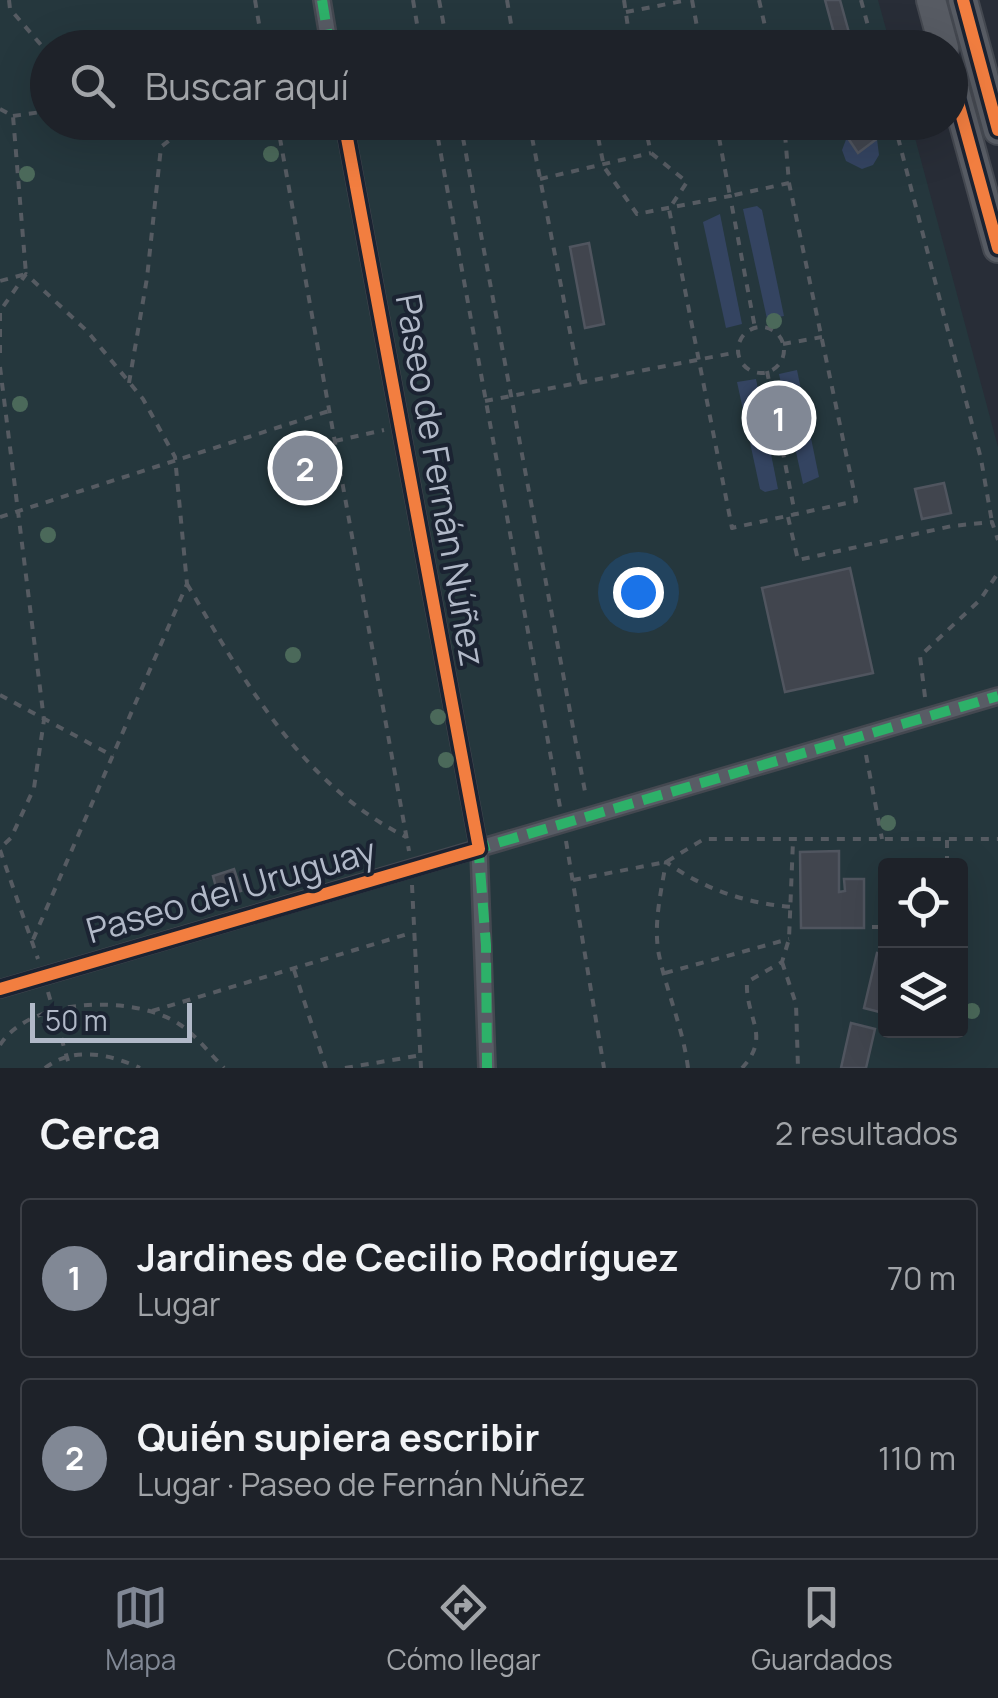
<!DOCTYPE html>
<html lang="es">
<head>
<meta charset="utf-8">
<style>
	body { margin:0; font-family:Manrope,sans-serif; background:#2b2f35; color:#f1f3f6 }
	.controls { position:absolute; right:30px; bottom:30px; display:grid; overflow:hidden; border-radius:10px; box-shadow:0 10px 40px #0002 }
	.controls button { width:90px; height:90px; display:grid; place-items:center; padding:0; border:0; border-bottom:2px solid #3c3f46; background:#1e2229; color:#f1f3f6; font:50px sans-serif }
	.scale { position:absolute; left:30px; bottom:25px; width:162px; box-sizing:border-box; padding-left:10px; border:5px solid #b1b9c8; border-top:0; font-size:28px; line-height:35px; white-space:nowrap; color:#b1b9c8; -webkit-text-stroke:8px #1b2332; paint-order:stroke }
	.you { position:absolute; left:638px; top:592px; width:35px; height:35px; margin:-25px; border:8px solid #fff; border-radius:50%; background:#1a73e8; box-shadow:0 0 0 15px #1a73e833 }
	.badge { display:grid; place-items:center; width:65px; height:65px; border-radius:50%; background:#818895; color:#fff; font-size:32px; font-weight:700 }
	.pin { position:absolute; translate:-50% -50%; border:5px solid #fff; box-shadow:0 2px 10px #0006 }
	.list { margin:0; padding:0; list-style:none }
	h2 { display:flex; justify-content:space-between; align-items:center; height:130px; margin:0; padding:0 40px; font-size:42px }
	h2 small { font-size:32px; font-weight:400; color:#a1a4a8 }
	.list li { display:grid; grid-template-columns:65px 1fr auto; gap:30px; align-items:center; box-sizing:border-box; height:160px; margin:0 20px 20px; padding:0 20px; border:2px solid #3c3f46; border-radius:10px }
	.list b { display:block; font-size:38px; white-space:nowrap }
	.list p { margin:0; font-size:32px; white-space:nowrap; color:#a1a4a8 }
	.list em { font-size:32px; font-style:normal; color:#a1a4a8 }
	.icon { flex:none; width:55px; height:55px; fill:none; stroke:currentColor; stroke-width:2; stroke-linecap:round; stroke-linejoin:round }
	.map { position:relative; flex:none; width:998px; height:1068px; overflow:hidden }
	.search { position:absolute; background:#1e2229; box-shadow:0 10px 40px #0002; left:30px; right:30px; top:30px; height:110px; display:flex; align-items:center; gap:25px; box-sizing:border-box; padding:0 35px; border-radius:55px; color:#a1a4a8; font-size:38px }
	.sheet { height:490px; background:#1e2229 }
	nav { display:flex; justify-content:space-around; align-items:center; box-sizing:border-box; height:140px; border-top:2px solid #3c3f46; background:#1e2229; font-size:28px; color:#a1a4a8 }
	nav a { display:grid; justify-items:center; gap:5px }
	nav .on { color:#818895 }
	.map>svg:first-child { display:block }
	.green { fill:#25373d; fill-rule:evenodd }
	.water { fill:#344461 }
	.building { fill:#41454e; stroke:#50555f; stroke-width:2.5 }
	.lines { fill:none; stroke-linecap:round; stroke-linejoin:round }
	.pedestrian-casing { stroke:#444850; stroke-width:20 }
	.secondary-casing { stroke:#444850; stroke-width:32 }
	.path { stroke:#565b62; stroke-width:4; stroke-dasharray:8 8; stroke-linecap:butt }
	.pedestrian { stroke:#585c65; stroke-width:15 }
	.secondary { stroke:#575b63; stroke-width:28 }
	.quiet { stroke:#2db169; stroke-width:10; stroke-dasharray:20 10; stroke-linecap:butt }
	.cycleway-casing { stroke:#1b2332; stroke-width:19 }
	.cycleway { stroke:#f27e40; stroke-width:12 }
	.tree { fill:#4b695a }
	.labels { text-anchor:middle; dominant-baseline:central; stroke-width:8; stroke-linejoin:round; paint-order:stroke }
	.street-label { font-size:35px; fill:#b1b9c8; stroke:#1b2332 }
</style>
</head>
<body>
<div class="map">
<svg width="998" height="1068" viewBox="0 0 998 1068">
	<rect width="100%" height="100%" fill="#282d37"/>
	<!-- green -->
	<path class="green" d="M0,0h878l13,47 -843,1v74l863,1 87,324v621h-998zM886,866h74v164h-74z"/>
	<!-- water -->
	<g class="water">
		<path d="M847,137l10,15 20,-13 2,16 -6,10 -11,4 -16,-8 -4,-11z"/>
		<path d="M757,206l5,4 22,106 -17,3 -24,-110z"/>
		<path d="M720,214l22,110 -16,4 -23,-106z"/>
		<path d="M797,370l22,107 -16,7 -24,-110z"/>
		<path d="M756,379l22,110 -13,3 -5,-3 -23,-107z"/>
	</g>
	<!-- building -->
	<g class="building">
		<path d="M825,0h15l11,40 5,-1 2,9h-55l32,-11z"/>
		<path d="M837,122h43l6,10 -28,21z"/>
		<path d="M589,243l15,81 -19,4 -15,-81z"/>
		<path d="M944,483l7,30 -29,6 -7,-30z"/>
		<path d="M850,568l23,105 -88,19 -23,-104z"/>
		<path d="M839,851v41l6,-1 -1,-12h20v49h-63l-1,-76z"/>
		<path d="M234,869l7,22 -22,7 -6,-22z"/>
		<path d="M877,953l9,2 -3,58 -19,-5z"/>
		<path d="M851,1023l24,6 -9,39h-25z"/>
	</g>
	<g class="lines">
		<defs>
			<g id="pedestrian">
				<path d="M322,0l8,48"/>
				<path d="M344,122l135,727 8,219"/>
				<path d="M0,989l998,-293"/>
			</g>
			<g id="secondary">
				<path d="M931,0l13,48"/>
				<path d="M963,0l35,130"/>
				<path d="M950,73l48,175"/>
			</g>
		</defs>
		<!-- pedestrian casing -->
		<use href="#pedestrian" class="pedestrian-casing"/>
		<!-- secondary casing -->
		<use href="#secondary" class="secondary-casing"/>
		<!-- path -->
		<g class="path">
			<path d="M9,0l1,9 38,44"/>
			<path d="M255,0l8,48"/>
			<path d="M413,0l8,48"/>
			<path d="M439,0l9,48"/>
			<path d="M507,0l8,48"/>
			<path d="M624,0l7,48"/>
			<path d="M692,0l9,48"/>
			<path d="M759,0l11,48"/>
			<path d="M861,0l13,48"/>
			<path d="M626,12l62,-12"/>
			<path d="M0,109l13,7 13,158 -26,7"/>
			<path d="M13,116l35,-5"/>
			<path d="M277,122l132,729"/>
			<path d="M435,122l125,685"/>
			<path d="M460,122l126,675"/>
			<path d="M529,122l51,261"/>
			<path d="M595,122l9,45 33,47 93,-18 25,132"/>
			<path d="M644,122l7,31 36,29 -18,27 63,319 124,-27 -67,-318 -5,-61"/>
			<path d="M716,122l14,74 59,-13"/>
			<path d="M894,122l87,337 11,63"/>
			<path d="M644,125l11,-3"/>
			<path d="M540,179l111,-26"/>
			<circle cx="761" cy="350" r="23"/>
			<path d="M783,344l39,-7"/>
			<path d="M0,353v-42l26,-37 61,57 56,68 32,58 12,127 -155,358"/>
			<path d="M0,367l44,353 -10,68 -23,50 -11,10"/>
			<path d="M767,371l28,143"/>
			<path d="M129,383l18,-105 14,-131 31,-25"/>
			<path d="M485,401l253,-49"/>
			<path d="M335,441l49,-11"/>
			<path d="M0,517l329,-106"/>
			<path d="M788,517l10,43 154,-34 40,-4 6,18"/>
			<path d="M187,584c58,98 114,200 219,253"/>
			<path d="M0,695l113,61"/>
			<path d="M925,697l-5,-41 60,-56 18,-27"/>
			<path d="M866,755l16,84"/>
			<path d="M947,840v26"/>
			<path d="M566,841l38,227"/>
			<path d="M0,850l38,109"/>
			<path d="M573,880l93,-18 38,-23h294"/>
			<path d="M412,885l9,183"/>
			<path d="M872,927h14"/>
			<path d="M782,962l14,42 2,64"/>
			<path d="M294,970l32,98"/>
			<path d="M665,973l124,-34"/>
			<path d="M48,992l22,76"/>
			<path d="M152,1011l259,-78"/>
			<path d="M0,1045c31,-49 136,-50 179,-21 17,11 31,30 45,44"/>
			<path d="M45,1068c28,-22 65,-14 95,0"/>
			<path d="M345,1068l77,-13"/>
			<path d="M688,1068c-5,-40 -21,-75 -29,-113 -6,-30 2,-63 7,-93 38,27 79,41 126,45"/>
			<path d="M742,1068c30,-32 3,-50 5,-86l35,-20 7,-23 4,-98"/>
		</g>
		<!-- pedestrian -->
		<use href="#pedestrian" class="pedestrian"/>
		<!-- secondary -->
		<use href="#secondary" class="secondary"/>
		<!-- quiet -->
		<g class="quiet">
			<path d="M322,0l8,48"/>
			<path d="M478,843l8,102 1,123"/>
			<path d="M470,851l528,-155"/>
		</g>
		<defs>
			<g id="cycleway">
				<path d="M963,0l35,130"/>
				<path d="M950,73l48,175"/>
				<path d="M0,989l479,-140 -135,-727"/>
			</g>
		</defs>
		<!-- cycleway casing -->
		<use href="#cycleway" class="cycleway-casing"/>
		<!-- cycleway -->
		<use href="#cycleway" class="cycleway"/>
	</g>
	<!-- trees -->
	<g class="tree">
		<circle cx="271" cy="154" r="8"/>
		<circle cx="27" cy="174" r="8"/>
		<circle cx="774" cy="321" r="8"/>
		<circle cx="20" cy="404" r="8"/>
		<circle cx="48" cy="535" r="8"/>
		<circle cx="293" cy="655" r="8"/>
		<circle cx="438" cy="717" r="8"/>
		<circle cx="446" cy="760" r="8"/>
		<circle cx="888" cy="823" r="8"/>
		<circle cx="972" cy="1011" r="8"/>
	</g>
	<g class="labels">
		<!-- street labels -->
		<g class="street-label">
			<text transform="translate(441 480) rotate(80)">Paseo de Fernán Núñez</text>
			<text transform="translate(231 890) rotate(-16)">Paseo del Uruguay</text>
		</g>
	</g>
</svg>
<div class="controls">
<button><svg class="icon" aria-label="locate" viewBox="0 0 24 24"><circle cx="12" cy="12" r="6"/><path d="M12 2v4M12 18v4M2 12h4M18 12h4"/></svg></button>
<button><svg class="icon" aria-label="layers" viewBox="0 0 24 24"><path d="M12 4l9 5-9 5-9-5zM3 14l9 5 9-5"/></svg></button>
</div>
<div class="scale">50 m</div>
<div class="you"></div>
<div class="pin badge" style="left:779px;top:418px">1</div>
<div class="pin badge" style="left:305px;top:468px">2</div>
<div class="search"><svg class="icon" aria-label="search" viewBox="0 0 24 24"><circle cx="10" cy="10" r="6"/><path d="M15 15l6 6"/></svg>Buscar aquí</div>
</div>
<section class="sheet">
<h2>Cerca<small>2 resultados</small></h2>
<ul class="list">
<li><span class="badge">1</span><div><b>Jardines de Cecilio Rodríguez</b><p>Lugar</p></div><em>70 m</em></li>
<li><span class="badge">2</span><div><b>Quién supiera escribir</b><p>Lugar · Paseo de Fernán Núñez</p></div><em>110 m</em></li>
</ul>
</section>
<nav>
<a class="on"><svg class="icon" aria-label="map" viewBox="0 0 24 24"><path d="M3 6l6-2 6 2 6-2v14l-6 2-6-2-6 2zM9 4v14M15 6v14"/></svg>Mapa</a>
<a><svg class="icon" aria-label="directions" viewBox="0 0 24 24"><path d="M12 3l9 9-9 9-9-9zM9 14v-3h6M13 9l2 2-2 2"/></svg>Cómo llegar</a>
<a><svg class="icon" aria-label="saved" viewBox="0 0 24 24"><path d="M7 4h10v16l-5-4-5 4z"/></svg>Guardados</a>
</nav>
</body>
</html>
